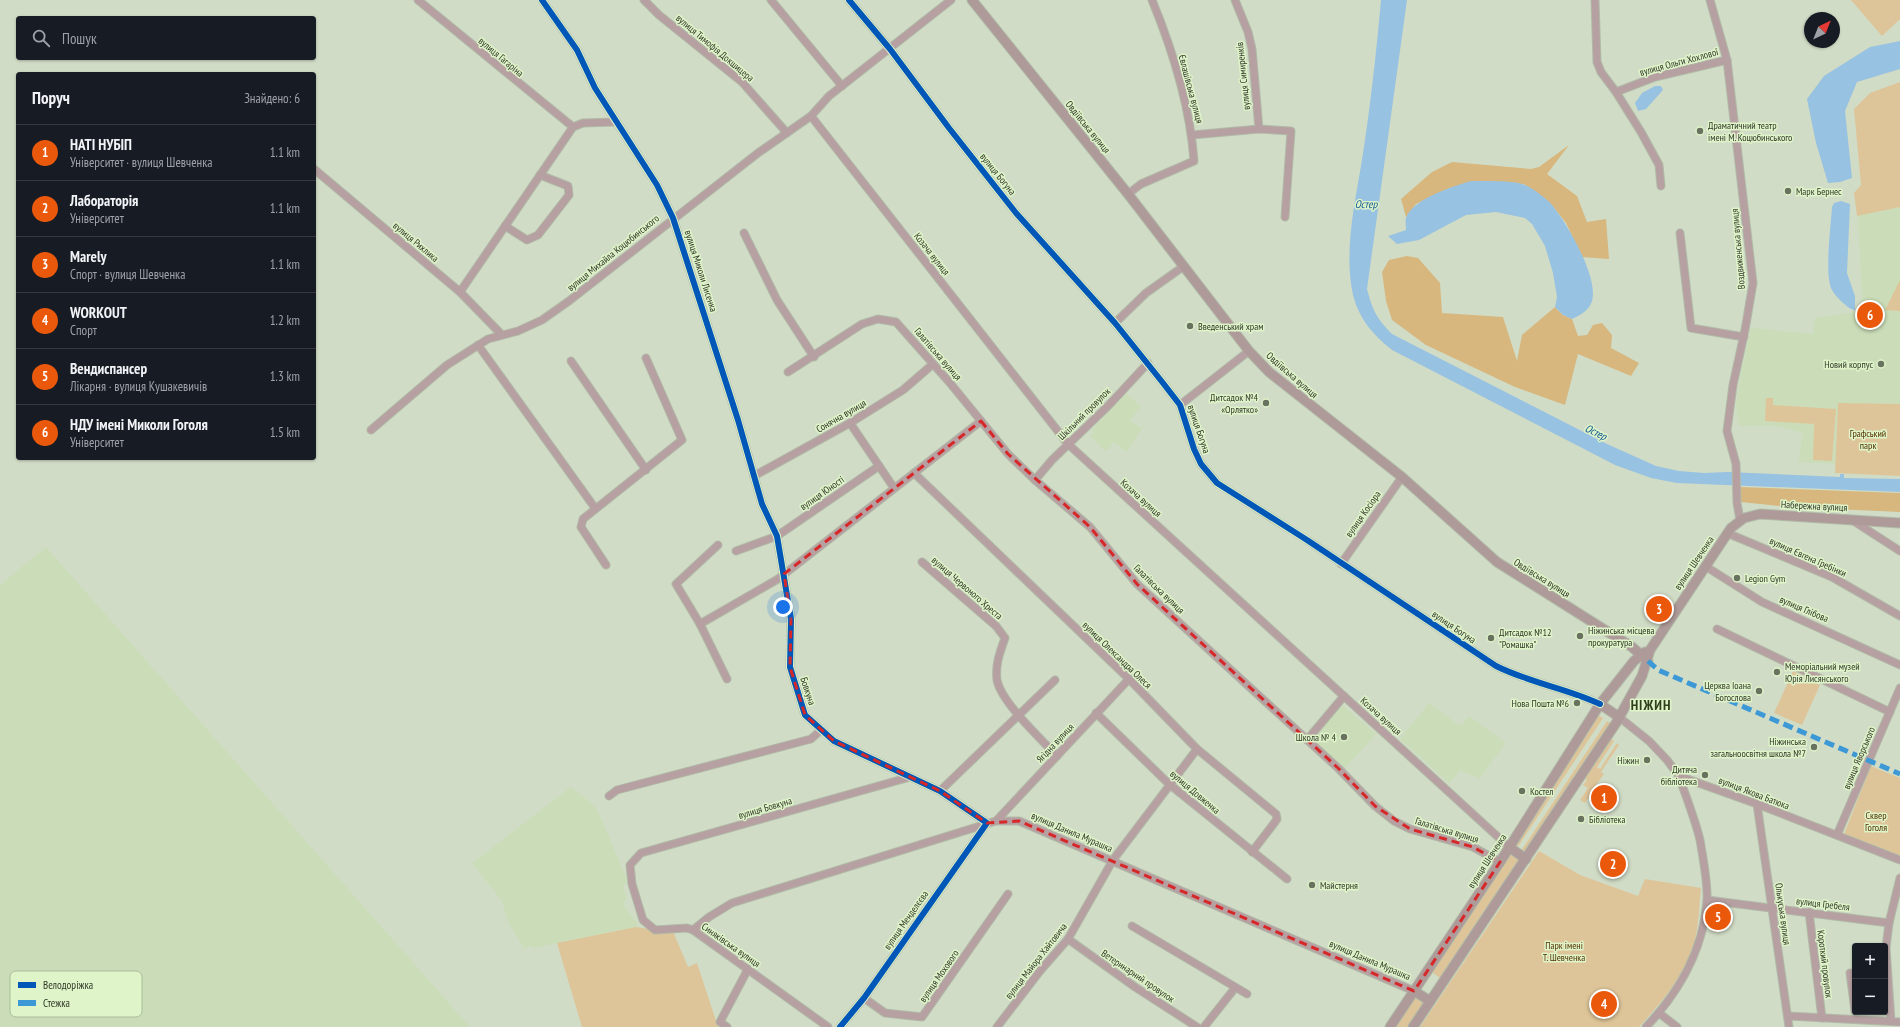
<!DOCTYPE html>
<html lang="uk">
<head>
<meta charset="utf-8">
<style>
	body { margin:0; font-family:"PT Sans Narrow",sans-serif; background:#242831; color:#f1f3f6 }
	.controls { position:absolute; right:12px; bottom:12px; display:grid; overflow:hidden; border-radius:4px; box-shadow:0 1px 3px #0004 }
	.controls button { width:36px; height:36px; display:grid; place-items:center; padding:0; border:0; border-bottom:1px solid #363941; background:#171b24; color:#f1f3f6; font:20px sans-serif }
	.compass { position:absolute; left:1804px; top:12px; width:36px; height:36px; border-radius:50%; background:#171b24; box-shadow:0 1px 3px #0004; rotate:43deg }
	.you { position:absolute; left:783px; top:607px; width:14px; height:14px; margin:-10px; border:3px solid #fff; border-radius:50%; background:#1a73e8; box-shadow:0 0 0 6px #1a73e833 }
	.badge { display:grid; place-items:center; width:26px; height:26px; border-radius:50%; background:#ea580c; color:#fff; font-size:13px; font-weight:700 }
	.pin { position:absolute; translate:-50% -50%; border:2px solid #fff; box-shadow:0 1px 4px #0006 }
	.list { margin:0; padding:0; list-style:none }
	h2 { display:flex; justify-content:space-between; align-items:center; height:52px; margin:0; padding:0 16px; font-size:17px }
	h2 small { font-size:13px; font-weight:400; color:#9ea1a6 }
	.list li { display:grid; grid-template-columns:26px 1fr auto; gap:12px; align-items:center; box-sizing:border-box; height:56px; padding:0 16px; border-top:1px solid #363941 }
	.list b { display:block; font-size:15px; white-space:nowrap }
	.list p { margin:0; font-size:13px; white-space:nowrap; color:#9ea1a6 }
	.list em { font-size:13px; font-style:normal; color:#9ea1a6 }
	.icon { flex:none; width:22px; height:22px; fill:none; stroke:currentColor; stroke-width:2; stroke-linecap:round; stroke-linejoin:round }
	.map { position:relative; flex:none; width:1900px; height:1027px; overflow:hidden }
	.search { position:absolute; background:#171b24; box-shadow:0 1px 3px #0004; left:16px; top:16px; width:300px; height:44px; display:flex; align-items:center; gap:10px; box-sizing:border-box; padding:0 14px; border-radius:4px; color:#9ea1a6; font-size:15px }
	.panel { position:absolute; background:#171b24; box-shadow:0 1px 3px #0004; left:16px; top:72px; width:300px; height:388px; border-radius:4px }
	.map>svg:first-child { display:block }
	.built { fill:#cbddb8 }
	.green { fill:#dec599 }
	.forest { fill:#d7b77e }
	.water { fill:#98c2e1 }
	.lines { fill:none; stroke-linecap:round; stroke-linejoin:round }
	.minor-casing { stroke:#b1baa8; stroke-width:9 }
	.major-casing { stroke:#b1baa8; stroke-width:11 }
	.minor { stroke:#b6a0a1; stroke-width:7 }
	.major { stroke:#ae9b99; stroke-width:9 }
	.quiet { stroke:#3d98d6; stroke-width:5; stroke-dasharray:10 5; stroke-linecap:butt }
	.cycleway-casing { stroke:#dff4c9; stroke-width:8 }
	.cycleway { stroke:#0057b8; stroke-width:6 }
	.marked { fill:none; stroke:#d62828; stroke-width:3; stroke-dasharray:8 5; stroke-linejoin:round }
	.poi-dot { fill:#69725f; stroke:#dff4c9; stroke-width:1.5 }
	.labels { text-anchor:middle; dominant-baseline:central; stroke-width:3; stroke-linejoin:round; paint-order:stroke }
	.street-label { font-size:10px; fill:#313928; stroke:#dff4c9 }
	.poi-label { font-size:10px; fill:#313928; stroke:#dff4c9; text-anchor:start }
	.park-label { font-size:10px; fill:#543200; stroke:#dff4c9 }
	.water-label { font-size:11px; font-style:italic; fill:#125a93; stroke:#dff4c9 }
	.district-label { font-size:14px; font-weight:bold; letter-spacing:1px; fill:#303f1c; stroke:#dff4c9 }
	.key { fill:#dff4c9; stroke:#abbc99; stroke-width:1 }
	.key-label { font-size:11px; fill:#313928 }
</style>
</head>
<body>
<div class="map">
<svg width="1900" height="1027" viewBox="0 0 1900 1027">
	<rect width="100%" height="100%" fill="#d1dcc6"/>
	<!-- built -->
	<g class="built">
		<path d="M1900,165v297l-62,2 -40,-2 5,-29 -28,-7h-36l-3,-21 5,-33 10,-44 62,6 2,-16 48,-7 -7,-121z"/>
		<path d="M1126,393l15,14 -11,13 12,9 -16,23 -12,-10 -6,8h-4l-16,-16 3,2 3,-3 -2,-3z"/>
		<path d="M46,547l424,480h-470v-442z"/>
		<path d="M1429,703l29,22h4l7,-9 37,27 -26,35 -20,-7 -11,12 -49,-44z"/>
		<path d="M1341,704l35,30 -31,34 -33,-28z"/>
		<path d="M571,787l25,20 32,74 -5,5 4,13 -5,4 16,21 -2,3 -103,21 -2,-3 -6,4 -16,-25 -7,-23 -30,-38z"/>
	</g>
	<!-- green -->
	<g class="green">
		<path d="M1851,0h49v19l-18,17z"/>
		<path d="M1900,82v125l-43,9 -3,-23 7,-8 -7,-76 16,-16z"/>
		<path d="M1900,280v31l-15,-1z"/>
		<path d="M1766,398h7v7l63,4 -4,52 -19,-1 1,-36 -49,-3z"/>
		<path d="M1838,403l62,1v72l-65,-3z"/>
		<path d="M1793,671l27,14 -18,40 -28,-12z"/>
		<path d="M1598,715l5,3 -86,130 -5,-3z"/>
		<path d="M1607,721l5,3 -86,130 -5,-3z"/>
		<path d="M1611,739l3,2 -17,26 3,2 17,-26 2,2 -18,27 3,2 -14,19 1,1 -6,9 -5,-3 8,-12 -5,-3 4,-5 -2,-1z"/>
		<path d="M1871,766l29,12v78l-56,-22z"/>
		<path d="M1539,851l41,24 58,21 7,-17 56,9c-2,18 -2,38 -7,55 -10,33 -32,59 -55,84h-219z"/>
		<path d="M1509,852l12,9 -79,118 -12,-8z"/>
		<path d="M636,927l19,3 17,-1 16,38 9,-4 21,64h-136l-25,-84z"/>
		<path d="M1414,995l12,7 -16,25h-17z"/>
	</g>
	<!-- forest -->
	<g class="forest">
		<path d="M1569,145l-22,29 30,22 10,26 19,-3 3,40 -27,-2 -16,-34 -15,-19 -27,-20 -72,3 -36,17 -10,13 -5,-18 31,-27 20,-10 79,7 8,-2z"/>
		<path d="M1407,256l11,2 22,25 2,30 61,4 14,44 5,-26 33,-28 8,8 9,4 6,17 9,-1 6,-10 9,-2 10,12 -1,13 28,15 -8,13 -53,-22 -13,51 -50,-18 -89,-42 -34,-25 -6,-19 -4,-29 7,-12z"/>
		<path d="M1740,487l160,6v19l-111,-5 -49,-5z"/>
	</g>
	<!-- water -->
	<g class="water">
		<path d="M1381,0h26l-40,289c5,20 10,30 25,45l215,110 49,22 23,5 25,2 24,-1 112,5v-3h4v4l56,1v13l-223,-9 -26,-5 -36,-13 -223,-115c-19,-15 -33,-31 -39,-55 -9,-41 1,-89 8,-129 9,-55 15,-111 20,-166z"/>
		<path d="M1900,41v28l-43,13 -12,29 7,67 -12,4 -12,1 -12,-40 -9,-44 17,-23 46,-29z"/>
		<path d="M1655,86h6l2,4 -17,19 -8,2 -3,-8 7,-10z"/>
		<path d="M1471,181c12,0 45,-1 54,4 9,4 21,13 27,20 15,18 47,73 40,96 -3,10 -12,14 -20,18l-9,-4 -8,-8 2,-10 -4,-24 -8,-27 -13,-22 -7,-6 -29,-6 -30,3 -47,25 -22,4 -9,-8 18,-6c0,-4 -1,-9 0,-12 6,-19 48,-32 65,-37z"/>
		<path d="M1841,201l9,3 -3,69 8,23v14c-6,-1 -8,-4 -13,-8 -3,-3 -8,-8 -10,-12 -8,-14 -1,-65 0,-83l2,-4z"/>
	</g>
	<g class="lines">
		<defs>
			<g id="minor">
				<path d="M418,0l155,127"/>
				<path d="M542,0l35,50 18,38 62,97 16,33 65,202 24,84 15,32 14,83 -1,48 15,48 29,26 106,50 47,32 -123,175 -24,29"/>
				<path d="M644,0l15,15 83,67 45,51"/>
				<path d="M771,0l71,86"/>
				<path d="M849,0l41,49 59,79 67,85 99,110 48,60 17,22 14,44 7,15 16,19 90,57 189,126c34,17 70,22 104,38"/>
				<path d="M1235,0l13,32 4,17 7,80"/>
				<path d="M1595,0l2,62 4,10 15,20 39,-15 72,-17"/>
				<path d="M1710,0l17,60 26,223 -8,47 -12,55 -6,46 9,33 1,39 3,17"/>
				<path d="M1616,92l25,40 18,33 2,21"/>
				<path d="M811,116l257,328 441,403"/>
				<path d="M1192,135l67,-6 32,2 -6,86"/>
				<path d="M314,169l146,123 41,42"/>
				<path d="M1128,194l13,-10 53,-23c-4,-55 -21,-110 -42,-161"/>
				<path d="M505,226l22,14 11,-5 31,-40 -1,-9 -28,-11"/>
				<path d="M744,233l33,67 37,57"/>
				<path d="M1680,233l11,95 53,9"/>
				<path d="M460,292l113,-165 10,-4 33,-1"/>
				<path d="M1115,323l31,-30 38,-27"/>
				<path d="M478,345l117,163"/>
				<path d="M571,361l75,109"/>
				<path d="M788,372l74,-48 16,-5 18,3 54,61 58,71 27,26 55,47 47,57 201,184 37,38 19,15 16,8 63,18 27,15"/>
				<path d="M1180,405l69,-54"/>
				<path d="M850,423l44,65"/>
				<path d="M371,430l76,-65 41,-26 30,-8 24,-11 27,-19 189,-148 53,-37 18,-20 122,-96"/>
				<path d="M914,473l215,206 68,70 79,65 1,5 -2,3 -23,30"/>
				<path d="M754,476l96,-53 53,-33 30,-26"/>
				<path d="M1035,480l17,-20 57,-55 39,-42"/>
				<path d="M1852,520l48,31"/>
				<path d="M1727,533l105,44 68,39"/>
				<path d="M718,545l-42,39 24,40 27,55"/>
				<path d="M736,551l41,-15 102,-70"/>
				<path d="M922,562l74,64 9,12c-5,14 -10,27 -8,42 4,22 44,59 60,76"/>
				<path d="M1341,564l61,-87"/>
				<path d="M606,565l-25,-38 2,-8 99,-79 -36,-82"/>
				<path d="M1705,566l57,36 138,63"/>
				<path d="M700,624l78,-45 203,-158"/>
				<path d="M1717,629l173,83"/>
				<path d="M1096,713l73,71 118,95"/>
				<path d="M1619,717l30,24 18,19 12,16 78,28 143,56"/>
				<path d="M1307,740l37,-44"/>
				<path d="M940,791l115,-111"/>
				<path d="M609,796l8,-6 194,-51 10,-9"/>
				<path d="M1757,804l32,223"/>
				<path d="M996,821l133,-142"/>
				<path d="M1837,835l63,-147"/>
				<path d="M1707,900l182,23"/>
				<path d="M1809,912l13,106"/>
				<path d="M1132,926l115,68"/>
				<path d="M693,930l16,-13 23,-14 264,-82h23l395,170"/>
				<path d="M1068,939l67,48 62,40"/>
				<path d="M1850,973l5,38"/>
				<path d="M864,998l21,15 37,4 86,-123"/>
				<path d="M1659,1013l18,14"/>
				<path d="M1788,1016l112,6"/>
				<path d="M1891,1021l-5,-73 3,-25 11,-45"/>
				<path d="M727,1027l-7,-5 28,-53"/>
				<path d="M828,1027l-135,-97 -6,-2 -32,2 -12,-10 -11,-36 -2,-19 11,-12 269,-76"/>
				<path d="M997,1027l43,-56 28,-32 45,-79 84,-111"/>
				<path d="M1204,1027l31,-39"/>
				<path d="M1646,1027c34,-36 57,-76 61,-126 1,-17 -4,-44 -7,-61 -5,-21 -14,-43 -21,-64"/>
			</g>
			<g id="major">
				<path d="M972,0l156,194 121,157 20,21 133,105 95,85 135,85 16,14"/>
				<path d="M1600,704l19,13"/>
				<path d="M1509,847l17,12"/>
				<path d="M1414,991l16,10"/>
				<path d="M1390,1027l110,-165 100,-158 34,-43 11,-9"/>
				<path d="M1413,1027l203,-304 26,-47 8,-26 81,-122 13,-10 16,-4 140,9"/>
			</g>
		</defs>
		<!-- minor casing -->
		<use href="#minor" class="minor-casing"/>
		<!-- major casing -->
		<use href="#major" class="major-casing"/>
		<!-- minor -->
		<use href="#minor" class="minor"/>
		<!-- major -->
		<use href="#major" class="major"/>
		<!-- quiet -->
		<path class="quiet" d="M1648,661l10,9 242,104"/>
		<defs>
			<g id="cycleway">
				<path d="M542,0l35,50 18,38 62,97 16,33 65,202 24,84 15,32 14,83 -1,48 15,48 29,26 106,50 47,32 -123,175 -24,29"/>
				<path d="M849,0l41,49 59,79 67,85 99,110 48,60 17,22 14,44 7,15 16,19 90,57 189,126c34,17 70,22 104,38"/>
			</g>
		</defs>
		<!-- cycleway casing -->
		<use href="#cycleway" class="cycleway-casing"/>
		<!-- cycleway -->
		<use href="#cycleway" class="cycleway"/>
	</g>
	<!-- marked area -->
	<path class="marked" d="M981,421l27,33 82,73 47,57 201,184 37,38 35,23 63,18 27,15 -86,129 -395,-170 -32,2 -47,-32 -106,-50 -29,-26 -15,-48 1,-48 -7,-45z"/>
	<!-- markers -->
	<g class="poi-dot">
		<circle cx="1700" cy="131" r="4"/>
		<circle cx="1788" cy="191" r="4"/>
		<circle cx="1190" cy="326" r="4"/>
		<circle cx="1881" cy="364" r="4"/>
		<circle cx="1266" cy="403" r="4"/>
		<circle cx="1737" cy="578" r="4"/>
		<circle cx="1580" cy="636" r="4"/>
		<circle cx="1491" cy="638" r="4"/>
		<circle cx="1777" cy="672" r="4"/>
		<circle cx="1759" cy="691" r="4"/>
		<circle cx="1577" cy="703" r="4"/>
		<circle cx="1344" cy="737" r="4"/>
		<circle cx="1814" cy="747" r="4"/>
		<circle cx="1647" cy="760" r="4"/>
		<circle cx="1705" cy="775" r="4"/>
		<circle cx="1522" cy="791" r="4"/>
		<circle cx="1581" cy="819" r="4"/>
		<circle cx="1312" cy="885" r="4"/>
	</g>
	<g class="labels">
		<!-- street labels -->
		<g class="street-label">
			<text transform="translate(715 48) rotate(40)">вулиця Тимофія Докшицера</text>
			<text transform="translate(501 57) rotate(40)">вулиця Гагаріна</text>
			<text transform="translate(1679 62) rotate(-15)">вулиця Ольги Хохлової</text>
			<text transform="translate(1243 76) rotate(-96)">вулиця Симиренків</text>
			<text transform="translate(1191 89) rotate(75)">Євлашівська вулиця</text>
			<text transform="translate(1088 127) rotate(51)">Овдіївська вулиця</text>
			<text transform="translate(998 174) rotate(51)">вулиця Богуна</text>
			<text transform="translate(416 242) rotate(40)">вулиця Рихлика</text>
			<text transform="translate(1738 249) rotate(-95)">Воздвиженська вулиця</text>
			<text transform="translate(613 253) rotate(-39)">вулиця Михайла Коцюбинського</text>
			<text transform="translate(932 254) rotate(52)">Козача вулиця</text>
			<text transform="translate(701 271) rotate(72)">вулиця Миколи Лисенка</text>
			<text transform="translate(938 354) rotate(49)">Галатівська вулиця</text>
			<text transform="translate(1292 375) rotate(41)">Овдіївська вулиця</text>
			<text transform="translate(1084 414) rotate(-45)">Шкільний провулок</text>
			<text transform="translate(841 416) rotate(-30)">Сонячна вулиця</text>
			<text transform="translate(1199 429) rotate(71)">вулиця Богуна</text>
			<text transform="translate(822 493) rotate(-35)">вулиця Юності</text>
			<text transform="translate(1141 498) rotate(42)">Козача вулиця</text>
			<text transform="translate(1814 506) rotate(3)">Набережна вулиця</text>
			<text transform="translate(1363 514) rotate(-55)">вулиця Косіора</text>
			<text transform="translate(1808 557) rotate(24)">вулиця Євгена Гребінки</text>
			<text transform="translate(1694 563) rotate(-56)">вулиця Шевченка</text>
			<text transform="translate(1542 578) rotate(32)">Овдіївська вулиця</text>
			<text transform="translate(967 588) rotate(41)">вулиця Червоного Хреста</text>
			<text transform="translate(1159 589) rotate(44)">Галатівська вулиця</text>
			<text transform="translate(1804 609) rotate(23)">вулиця Глібова</text>
			<text transform="translate(1454 627) rotate(34)">вулиця Богуна</text>
			<text transform="translate(1117 655) rotate(44)">вулиця Олександра Олеся</text>
			<text transform="translate(808 691) rotate(72)">Бовкуна</text>
			<text transform="translate(1381 716) rotate(42)">Козача вулиця</text>
			<text transform="translate(1055 743) rotate(-47)">Ягідна вулиця</text>
			<text transform="translate(1859 758) rotate(-67)">вулиця Яворського</text>
			<text transform="translate(1195 792) rotate(40)">вулиця Довженка</text>
			<text transform="translate(1754 793) rotate(21)">вулиця Якова Батюка</text>
			<text transform="translate(765 808) rotate(-16)">вулиця Бовкуна</text>
			<text transform="translate(1447 830) rotate(17)">Галатівська вулиця</text>
			<text transform="translate(1072 832) rotate(23)">вулиця Данила Мурашка</text>
			<text transform="translate(1487 861) rotate(-57)">вулиця Шевченка</text>
			<text transform="translate(1823 904) rotate(7)">вулиця Гребеля</text>
			<text transform="translate(1783 914) rotate(82)">Олькуська вулиця</text>
			<text transform="translate(906 920) rotate(-55)">вулиця Менделєєва</text>
			<text transform="translate(731 945) rotate(35)">Синяківська вулиця</text>
			<text transform="translate(1370 960) rotate(23)">вулиця Данила Мурашка</text>
			<text transform="translate(1036 961) rotate(-52)">вулиця Майора Хайтовича</text>
			<text transform="translate(1825 964) rotate(83)">Короткий провулок</text>
			<text transform="translate(939 976) rotate(-55)">вулиця Мохового</text>
			<text transform="translate(1138 976) rotate(34)">Ветеринарний провулок</text>
		</g>
		<!-- poi labels -->
		<g class="poi-label">
			<text x="1708" y="125">Драматичний театр<tspan x="1708" dy="12">імені М. Коцюбинського</tspan></text>
			<text x="1796" y="191">Марк Бернес</text>
			<text x="1198" y="326">Введенський храм</text>
			<text x="1873" y="364" text-anchor="end">Новий корпус</text>
			<text x="1258" y="397" text-anchor="end">Дитсадок №4<tspan x="1258" dy="12">«Орлятко»</tspan></text>
			<text x="1745" y="578">Legion Gym</text>
			<text x="1588" y="630">Ніжинська місцева<tspan x="1588" dy="12">прокуратура</tspan></text>
			<text x="1499" y="632">Дитсадок №12<tspan x="1499" dy="12">"Ромашка"</tspan></text>
			<text x="1785" y="666">Меморіальний музей<tspan x="1785" dy="12">Юрія Лисянського</tspan></text>
			<text x="1751" y="685" text-anchor="end">Церква Іоана<tspan x="1751" dy="12">Богослова</tspan></text>
			<text x="1569" y="703" text-anchor="end">Нова Пошта №6</text>
			<text x="1336" y="737" text-anchor="end">Школа № 4</text>
			<text x="1806" y="741" text-anchor="end">Ніжинська<tspan x="1806" dy="12">загальноосвітня школа №7</tspan></text>
			<text x="1639" y="760" text-anchor="end">Ніжин</text>
			<text x="1697" y="769" text-anchor="end">Дитяча<tspan x="1697" dy="12">бібліотека</tspan></text>
			<text x="1530" y="791">Костел</text>
			<text x="1589" y="819">Бібліотека</text>
			<text x="1320" y="885">Майстерня</text>
		</g>
		<!-- park labels -->
		<g class="park-label">
			<text x="1868" y="433">Графський<tspan x="1868" dy="12">парк</tspan></text>
			<text x="1876" y="815">Сквер<tspan x="1876" dy="12">Гоголя</tspan></text>
			<text x="1564" y="945">Парк імені<tspan x="1564" dy="12">Т. Шевченка</tspan></text>
		</g>
		<!-- water labels -->
		<g class="water-label">
			<text x="1366" y="204">Остер</text>
			<text transform="translate(1596 432) rotate(26)">Остер</text>
		</g>
		<!-- district labels -->
		<g class="district-label">
			<text x="1651" y="705">НІЖИН</text>
		</g>
	</g>
	<!-- legend -->
	<rect x="10" y="971" width="132" height="46" rx="6" class="key"/>
	<rect x="18" y="982" width="18" height="6" fill="#0057b8"/>
	<rect x="18" y="1000" width="18" height="6" fill="#3d98d6"/>
	<g class="key-label">
		<text x="43" y="989">Велодоріжка</text>
		<text x="43" y="1007">Стежка</text>
	</g>
</svg>
<div class="controls">
<button>+</button>
<button>−</button>
</div>
<svg class="compass" viewBox="-18 -18 36 36"><path d="M0-13l5 13h-10z" fill="#e53935"/><path d="M0 13l5-13h-10z" fill="#9ea1a6"/></svg>
<div class="you"></div>
<div class="pin badge" style="left:1604px;top:798px">1</div>
<div class="pin badge" style="left:1613px;top:864px">2</div>
<div class="pin badge" style="left:1659px;top:609px">3</div>
<div class="pin badge" style="left:1604px;top:1004px">4</div>
<div class="pin badge" style="left:1718px;top:917px">5</div>
<div class="pin badge" style="left:1870px;top:315px">6</div>
<div class="search"><svg class="icon" aria-label="search" viewBox="0 0 24 24"><circle cx="10" cy="10" r="6"/><path d="M15 15l6 6"/></svg>Пошук</div>
<section class="panel">
<h2>Поруч<small>Знайдено: 6</small></h2>
<ul class="list">
<li><span class="badge">1</span><div><b>НАТІ НУБІП</b><p>Університет · вулиця Шевченка</p></div><em>1.1 km</em></li>
<li><span class="badge">2</span><div><b>Лабораторія</b><p>Університет</p></div><em>1.1 km</em></li>
<li><span class="badge">3</span><div><b>Marely</b><p>Спорт · вулиця Шевченка</p></div><em>1.1 km</em></li>
<li><span class="badge">4</span><div><b>WORKOUT</b><p>Спорт</p></div><em>1.2 km</em></li>
<li><span class="badge">5</span><div><b>Вендиспансер</b><p>Лікарня · вулиця Кушакевичів</p></div><em>1.3 km</em></li>
<li><span class="badge">6</span><div><b>НДУ імені Миколи Гоголя</b><p>Університет</p></div><em>1.5 km</em></li>
</ul>
</section>
</div>
</body>
</html>
